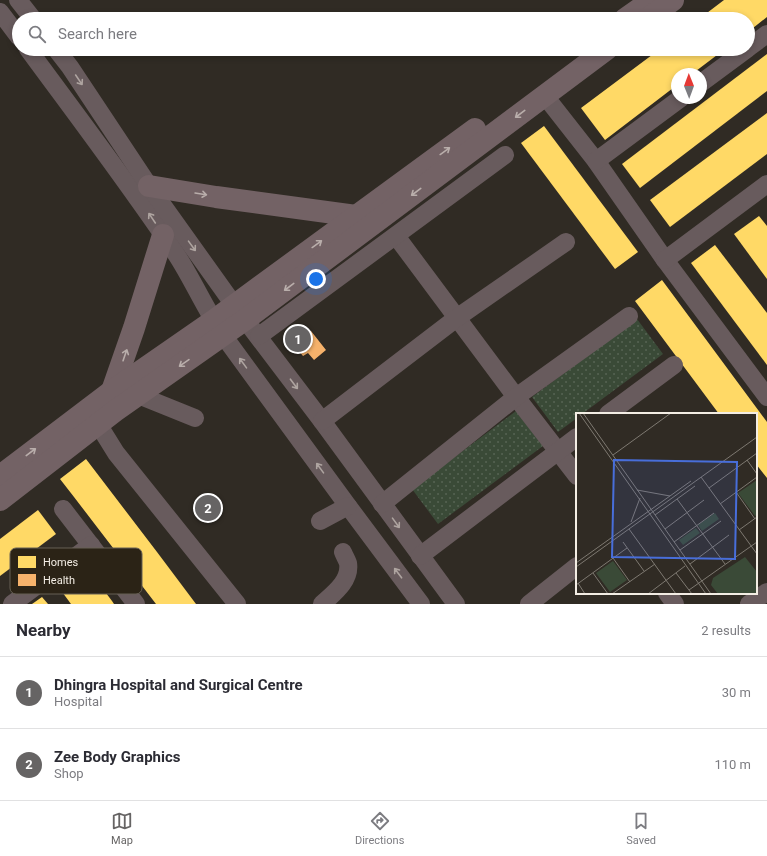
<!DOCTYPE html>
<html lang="en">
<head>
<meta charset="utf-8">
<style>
	body { margin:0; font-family:Roboto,sans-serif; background:#f7f7f7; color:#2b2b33 }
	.compass { position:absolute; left:671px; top:68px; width:36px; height:36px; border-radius:50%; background:#fff; box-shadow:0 2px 6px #0003; rotate:359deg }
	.you { position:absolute; left:316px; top:279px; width:14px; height:14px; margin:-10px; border:3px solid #fff; border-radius:50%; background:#1a73e8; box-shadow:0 0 0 6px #1a73e833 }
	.badge { display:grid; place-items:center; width:26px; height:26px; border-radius:50%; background:#666464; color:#fff; font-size:13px; font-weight:700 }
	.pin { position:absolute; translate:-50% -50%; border:2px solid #fff; box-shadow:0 1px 4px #0006 }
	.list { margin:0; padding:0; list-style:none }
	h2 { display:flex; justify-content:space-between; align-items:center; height:52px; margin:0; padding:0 16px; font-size:17px }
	h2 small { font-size:13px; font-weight:400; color:#7c7c81 }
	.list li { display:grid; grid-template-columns:26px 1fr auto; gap:12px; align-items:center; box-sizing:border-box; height:72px; padding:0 16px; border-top:1px solid #e1e1e2 }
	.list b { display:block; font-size:15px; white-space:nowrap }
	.list p { margin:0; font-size:13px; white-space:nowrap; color:#7c7c81 }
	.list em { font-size:13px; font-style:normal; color:#7c7c81 }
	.icon { flex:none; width:22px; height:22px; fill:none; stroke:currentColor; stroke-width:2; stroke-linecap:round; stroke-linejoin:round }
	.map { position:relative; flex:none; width:767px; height:604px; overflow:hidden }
	.search { position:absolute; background:#fff; box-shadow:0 2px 6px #0003; left:12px; right:12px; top:12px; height:44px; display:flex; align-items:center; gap:10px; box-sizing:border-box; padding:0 14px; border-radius:22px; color:#7c7c81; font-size:15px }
	.sheet { height:196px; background:#fff }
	nav { display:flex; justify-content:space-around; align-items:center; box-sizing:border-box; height:56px; border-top:1px solid #e1e1e2; background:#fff; font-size:11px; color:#7c7c81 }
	nav a { display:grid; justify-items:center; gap:2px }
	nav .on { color:#666464 }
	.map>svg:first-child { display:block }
	.grass { fill:url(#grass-dots) }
	.homes { fill:#ffd966 }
	.health { fill:#f6b26b }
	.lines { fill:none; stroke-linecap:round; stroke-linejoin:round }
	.minor { stroke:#685b5d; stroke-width:18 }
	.major { stroke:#736265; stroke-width:22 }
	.oneway { stroke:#aea4a0 }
	.oneway2 { stroke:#b9aeab }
	.inset-road { fill:none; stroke:#7e7971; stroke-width:1 }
	.view { fill:#486eda; fill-opacity:0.15; stroke:#486eda; stroke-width:2 }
	.inset-edge { fill:none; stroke:#f3ede4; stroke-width:2 }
	.key { fill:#2b2316; stroke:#676054; stroke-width:1 }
	.key-label { font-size:11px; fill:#f3ede4 }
</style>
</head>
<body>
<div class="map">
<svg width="767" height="604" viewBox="0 0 767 604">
	<defs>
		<pattern id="grass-dots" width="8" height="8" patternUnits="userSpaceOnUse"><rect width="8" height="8" fill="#3a4a37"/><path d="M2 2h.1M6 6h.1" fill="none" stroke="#576454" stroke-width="1.8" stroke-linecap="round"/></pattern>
	</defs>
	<rect width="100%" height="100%" fill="#302b24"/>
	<!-- grass -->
	<g class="grass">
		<path d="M637,319l26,35 -81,60h-5v4l-19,14 -26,-35z"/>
		<path d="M516,411l27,35 -105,78 -26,-35z"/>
	</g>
	<!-- homes -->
	<g class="homes">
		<path d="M724,0h43v17l-19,15v-13h-49z"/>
		<path d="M660,49h65l-33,25h-15v11l-72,55 -24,-32z"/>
		<path d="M767,54v37l-127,97 -18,-24z"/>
		<path d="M767,113v41l-97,73 -20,-27z"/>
		<path d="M544,126l94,126 -23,17 -94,-126z"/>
		<path d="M759,216l8,10v53l-33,-45z"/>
		<path d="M715,245l52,68v52l-76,-102z"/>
		<path d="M662,280l105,142v56l-11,-14v-50h-37l-84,-113z"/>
		<path d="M86,459l71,93 39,52h-40l-82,-107 -14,-18z"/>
		<path d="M38,510l18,24 -56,42v-37z"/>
		<path d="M85,565l27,36 2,3h-43l-14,-19z"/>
		<path d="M42,597l6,7h-16z"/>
	</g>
	<!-- health -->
	<path class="health" d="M296,325l10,11 5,-5 15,19 -12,10 -6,-7 -5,3 -18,-22z"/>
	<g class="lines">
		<!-- minor -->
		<g class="minor">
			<path d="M18,0l15,19"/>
			<path d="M0,12l19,25"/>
			<path d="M748,48l19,-14"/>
			<path d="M28,49c50,68 101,135 148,205 17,26 29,55 47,81l125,171 73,98"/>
			<path d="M56,49l14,18 79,119 85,119 88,116 134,183"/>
			<path d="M701,83l46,-34"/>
			<path d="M545,96l51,65 69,99 102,137"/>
			<path d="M596,161l85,-63"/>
			<path d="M396,236l120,161 61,79"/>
			<path d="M665,260l102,-76"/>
			<path d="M259,336l246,-181"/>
			<path d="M138,395l57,23"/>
			<path d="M608,414l66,-49"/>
			<path d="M322,421l136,-104 108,-75"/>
			<path d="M98,424l18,29 121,151"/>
			<path d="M382,504l134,-107 113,-81"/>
			<path d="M63,509l73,95"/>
			<path d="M320,521l28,-15"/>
			<path d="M420,556l157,-119"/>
			<path d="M667,593l8,11"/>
			<path d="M12,604l79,-59"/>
			<path d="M322,604c11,-10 29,-23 26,-41 -1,-3 -4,-8 -5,-11"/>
			<path d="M529,604l48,-38"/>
			<path d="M749,604l18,-12"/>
		</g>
		<!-- major -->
		<g class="major">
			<path d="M625,19l27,-19"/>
			<path d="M647,19l26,-19"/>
			<path d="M149,186l67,11 140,19"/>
			<path d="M112,391l22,-63 29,-93"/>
			<path d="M0,476l112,-85 101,-70 262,-192"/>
			<path d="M0,500l115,-89 131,-92 361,-270"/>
		</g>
	</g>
	<!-- one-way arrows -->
	<defs><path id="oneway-shaft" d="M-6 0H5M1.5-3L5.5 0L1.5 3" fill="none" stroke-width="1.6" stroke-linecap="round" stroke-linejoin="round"/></defs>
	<g class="oneway">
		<use href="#oneway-shaft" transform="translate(79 80) rotate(56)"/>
		<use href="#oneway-shaft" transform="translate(152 218) rotate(-124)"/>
		<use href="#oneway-shaft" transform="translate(192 246) rotate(54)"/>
		<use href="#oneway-shaft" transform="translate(243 363) rotate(-126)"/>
		<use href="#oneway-shaft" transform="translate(294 384) rotate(53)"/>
		<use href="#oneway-shaft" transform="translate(320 468) rotate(-126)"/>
		<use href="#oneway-shaft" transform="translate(396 523) rotate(54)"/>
		<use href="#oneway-shaft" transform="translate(398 573) rotate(-127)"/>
	</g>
	<g class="oneway2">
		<use href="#oneway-shaft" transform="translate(520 114) rotate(143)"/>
		<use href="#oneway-shaft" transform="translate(445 151) rotate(-36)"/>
		<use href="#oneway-shaft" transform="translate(416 192) rotate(143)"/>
		<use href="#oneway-shaft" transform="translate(201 194) rotate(9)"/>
		<use href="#oneway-shaft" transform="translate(317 244) rotate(-36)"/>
		<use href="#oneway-shaft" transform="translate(289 287) rotate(143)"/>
		<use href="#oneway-shaft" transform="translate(125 355) rotate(-71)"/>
		<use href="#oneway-shaft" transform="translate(184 363) rotate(145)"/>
		<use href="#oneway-shaft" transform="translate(31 452) rotate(-37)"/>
	</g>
	<!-- overview -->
	<g transform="translate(576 413)">
		<rect width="181" height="181" fill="#302b24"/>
		<path d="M181,67v35l-2,1 -17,-23zM139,100l4,6 -17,12 -4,-6zM120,115l4,5 -17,12 -4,-5zM169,144l12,15v22h-39l-7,-9 2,-7zM37,148l14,19 -17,12 -14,-19z" fill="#3a4a37"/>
		<path class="inset-road" d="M3,0l127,181M7,0l128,181M37,42l58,-42M171,47l10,14M125,64l56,77M133,75l48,-35M61,77l33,6M160,79l19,27M101,86l48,65M144,91l37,-27M79,102l40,-29M55,109l9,-24M53,116l47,65M89,116l39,-29M163,117l18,-13M47,129l21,29M98,129l40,-29M104,137l41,-29M37,145l17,24M0,150l115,-82M114,151l39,-29M0,154l181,-130M17,160l15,21M100,160l16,21M2,170l7,11M0,172l51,-37M113,177l68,-48M36,181l43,-30M72,181l37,-28"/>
		<path class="view" d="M38,47l123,2 -2,97 -123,-2z"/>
		<rect width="181" height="181" class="inset-edge"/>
	</g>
	<!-- legend -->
	<rect x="10" y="548" width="132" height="46" rx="6" class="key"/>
	<rect x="18" y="556" width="18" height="12" fill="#ffd966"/>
	<rect x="18" y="574" width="18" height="12" fill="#f6b26b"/>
	<g class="key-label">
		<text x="43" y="566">Homes</text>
		<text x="43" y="584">Health</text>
	</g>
</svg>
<svg class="compass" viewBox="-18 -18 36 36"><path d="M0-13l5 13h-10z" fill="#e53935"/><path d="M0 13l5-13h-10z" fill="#7c7c81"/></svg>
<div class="you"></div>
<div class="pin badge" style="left:298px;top:339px">1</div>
<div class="pin badge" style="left:208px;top:508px">2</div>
<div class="search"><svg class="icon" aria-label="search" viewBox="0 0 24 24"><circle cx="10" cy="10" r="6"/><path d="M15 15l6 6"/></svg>Search here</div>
</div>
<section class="sheet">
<h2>Nearby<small>2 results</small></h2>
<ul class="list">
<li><span class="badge">1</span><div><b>Dhingra Hospital and Surgical Centre</b><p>Hospital</p></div><em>30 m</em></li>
<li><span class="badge">2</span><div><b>Zee Body Graphics</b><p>Shop</p></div><em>110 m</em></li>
</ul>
</section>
<nav>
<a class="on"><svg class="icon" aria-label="map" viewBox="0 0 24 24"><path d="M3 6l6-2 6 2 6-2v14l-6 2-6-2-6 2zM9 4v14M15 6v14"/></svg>Map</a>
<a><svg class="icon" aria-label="directions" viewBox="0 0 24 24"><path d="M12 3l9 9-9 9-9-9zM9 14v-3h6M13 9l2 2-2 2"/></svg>Directions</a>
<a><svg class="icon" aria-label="saved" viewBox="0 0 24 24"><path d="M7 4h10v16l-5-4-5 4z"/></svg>Saved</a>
</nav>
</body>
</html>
